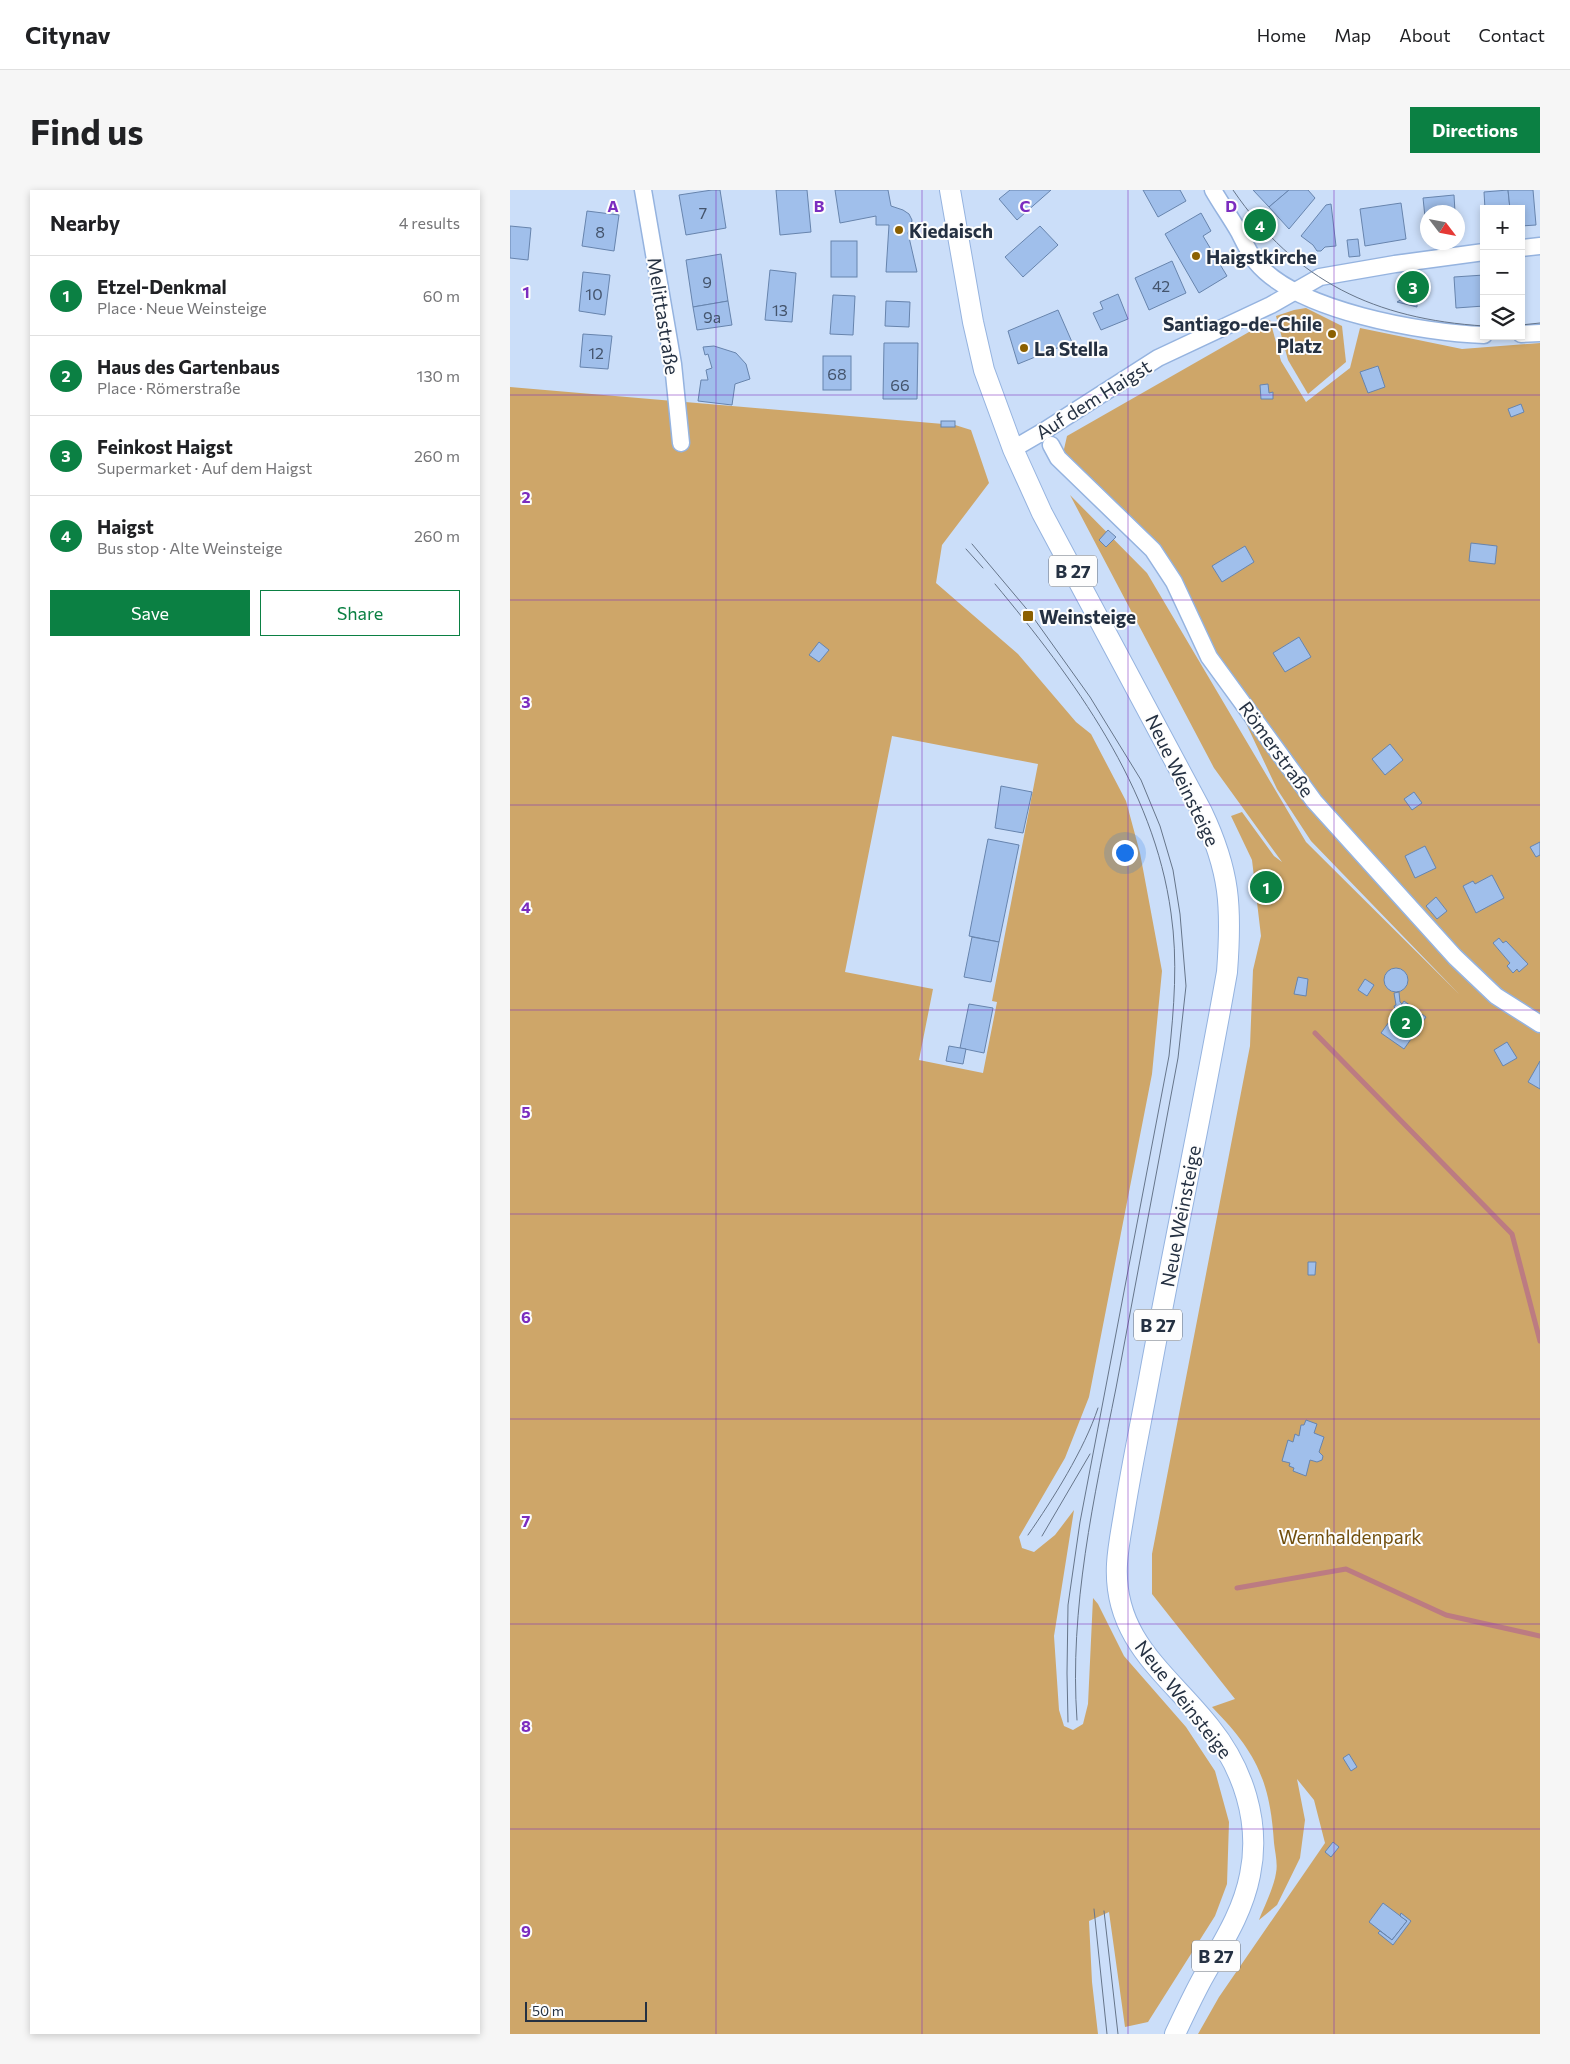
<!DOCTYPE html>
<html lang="en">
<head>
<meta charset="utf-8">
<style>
	body { margin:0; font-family:Commissioner,sans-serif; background:#f6f6f6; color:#202124 }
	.controls { position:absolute; right:15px; top:15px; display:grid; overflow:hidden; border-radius:0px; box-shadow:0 2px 8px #0003 }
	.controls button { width:45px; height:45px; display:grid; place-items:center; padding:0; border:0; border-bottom:1px solid #e0e0e0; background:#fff; color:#202124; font:25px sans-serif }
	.compass { position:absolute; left:910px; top:15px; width:45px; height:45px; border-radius:50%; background:#fff; box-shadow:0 2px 8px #0003; rotate:122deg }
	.scale { position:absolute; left:15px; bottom:12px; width:122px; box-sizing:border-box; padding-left:5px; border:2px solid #253142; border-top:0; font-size:14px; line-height:18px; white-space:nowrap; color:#253142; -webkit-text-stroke:4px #fdfdfd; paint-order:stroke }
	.you { position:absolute; left:614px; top:662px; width:18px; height:18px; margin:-12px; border:4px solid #fff; border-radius:50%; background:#1a73e8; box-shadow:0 0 0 8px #1a73e833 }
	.badge { display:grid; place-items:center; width:32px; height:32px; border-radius:50%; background:#0b8043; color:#fff; font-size:16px; font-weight:700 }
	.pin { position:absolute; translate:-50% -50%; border:2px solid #fff; box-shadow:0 1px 5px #0006 }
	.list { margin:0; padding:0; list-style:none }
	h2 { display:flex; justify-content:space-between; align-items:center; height:65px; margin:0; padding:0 20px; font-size:21px }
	h2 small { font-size:16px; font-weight:400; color:#757577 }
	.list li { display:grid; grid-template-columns:32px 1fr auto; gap:15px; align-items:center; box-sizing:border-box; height:80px; padding:0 20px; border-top:1px solid #e0e0e0 }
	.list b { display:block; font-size:19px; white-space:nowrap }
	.list p { margin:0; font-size:16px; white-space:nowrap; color:#757577 }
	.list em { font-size:16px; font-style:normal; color:#757577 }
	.actions { display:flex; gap:10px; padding:15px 20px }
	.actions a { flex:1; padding:11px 0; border:1px solid #0b8043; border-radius:0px; text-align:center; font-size:18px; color:#0b8043 }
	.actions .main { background:#0b8043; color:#fff }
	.icon { flex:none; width:28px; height:28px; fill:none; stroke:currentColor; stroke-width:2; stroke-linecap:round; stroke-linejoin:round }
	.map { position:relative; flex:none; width:1030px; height:1844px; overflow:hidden; border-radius:0px }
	header { display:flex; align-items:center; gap:30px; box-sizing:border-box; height:70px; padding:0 25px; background:#fff; border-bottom:1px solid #e0e0e0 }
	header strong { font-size:24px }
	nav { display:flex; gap:28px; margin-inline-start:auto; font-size:18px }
	.intro { display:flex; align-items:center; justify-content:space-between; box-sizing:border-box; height:120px; padding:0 30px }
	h1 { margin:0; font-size:35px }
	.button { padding:12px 22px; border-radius:0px; background:#0b8043; color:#fff; font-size:18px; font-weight:700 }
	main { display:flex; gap:30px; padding:0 30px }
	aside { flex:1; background:#fff; border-radius:0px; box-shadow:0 2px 8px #0003 }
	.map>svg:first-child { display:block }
	.green { fill:#cea669; fill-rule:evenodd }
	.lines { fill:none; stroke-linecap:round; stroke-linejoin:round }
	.stream { stroke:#bc7b82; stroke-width:5 }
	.building { fill:#a0bfeb; stroke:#6784ad }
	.minor-casing { stroke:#95b3df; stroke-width:19 }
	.major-casing { stroke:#95b3df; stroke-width:22 }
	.minor { stroke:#fff; stroke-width:16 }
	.major { stroke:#fff; stroke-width:20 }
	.tram { stroke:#66758a; stroke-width:1 }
	.grid { fill:none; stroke:#7b2cbf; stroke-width:1; stroke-opacity:0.55 }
	.poi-dot { fill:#8b6002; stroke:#fdfdfd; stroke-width:2 }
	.labels { text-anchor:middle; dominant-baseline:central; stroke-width:4; stroke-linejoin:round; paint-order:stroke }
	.number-label { font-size:16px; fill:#44546c }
	.shield { fill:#fdfdfd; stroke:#666e7a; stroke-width:1 }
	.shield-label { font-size:18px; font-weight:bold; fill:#253142 }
	.poi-label { font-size:19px; font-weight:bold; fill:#253142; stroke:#fdfdfd; text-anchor:start }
	.street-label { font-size:19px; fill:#253142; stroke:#fdfdfd }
	.park-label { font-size:19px; fill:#704e0d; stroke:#fdfdfd }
	.grid-label { font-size:16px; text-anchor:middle; font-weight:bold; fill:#7b2cbf; stroke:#fdfdfd; stroke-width:4; stroke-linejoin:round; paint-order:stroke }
</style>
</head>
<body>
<header>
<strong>Citynav</strong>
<nav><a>Home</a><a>Map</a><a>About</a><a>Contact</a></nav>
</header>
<div class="intro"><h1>Find us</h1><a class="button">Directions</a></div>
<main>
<aside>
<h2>Nearby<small>4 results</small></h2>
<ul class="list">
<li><span class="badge">1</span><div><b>Etzel-Denkmal</b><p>Place · Neue Weinsteige</p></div><em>60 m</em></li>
<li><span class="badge">2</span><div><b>Haus des Gartenbaus</b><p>Place · Römerstraße</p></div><em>130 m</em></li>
<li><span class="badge">3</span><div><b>Feinkost Haigst</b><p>Supermarket · Auf dem Haigst</p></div><em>260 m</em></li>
<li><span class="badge">4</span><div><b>Haigst</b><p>Bus stop · Alte Weinsteige</p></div><em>260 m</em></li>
</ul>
<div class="actions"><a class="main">Save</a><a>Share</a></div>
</aside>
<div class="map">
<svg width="1030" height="1844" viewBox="0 0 1030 1844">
	<rect width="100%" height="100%" fill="#cbdef9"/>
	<!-- green -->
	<g class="green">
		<path d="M796,118l36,18 4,36 -38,32 -20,-34 -12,-44 18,-6z"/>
		<path d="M760,130l11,41 25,41 44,-34 10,-40 102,21 78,-6v1691h-342l21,-37 106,-154 -11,-43 -17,-21 8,41 -5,38 -23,47 -18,15c5,-13 15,-33 17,-47 2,-9 -1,-21 -2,-30 -4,-64 -19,-92 -62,-136l23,-8 -83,-105v-40l98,-508 3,-76 8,-34 -9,-76 -21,-44 11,-4 32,44 8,6 -68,-94 -144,-273 77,78 159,269 153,152 -148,-153 -34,-52 -102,-216 -113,-115 5,-22z"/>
		<path d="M0,197l445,38 16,5 18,53 -47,62 -6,38 82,71 58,68 15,12 35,67 14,52 22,118 -10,103 -63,323 -24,61 -46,79 3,11 12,4 21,-17 19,-25 -20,126 5,74 5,16 9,4 10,-6 5,-20 5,-106 5,6 26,52 62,71 29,44 14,51 -2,62 -12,32 -67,106 -23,5 -16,-115 -20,9 3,61 6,52h-588zM382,546l146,28 -46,237 5,1 -14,71 -64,-13 14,-71 -88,-17z"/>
	</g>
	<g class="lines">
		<!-- stream -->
		<g class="stream">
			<path d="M805,843l197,201 28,107"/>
			<path d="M727,1398l109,-19 100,46 94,21"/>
		</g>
	</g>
	<!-- building -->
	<g class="building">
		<path d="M202,0h8l6,38 -40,7 -7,-40z"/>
		<path d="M266,0h31l4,42 -31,3z"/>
		<path d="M325,0h53l3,16 12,4 6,4 3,6 -1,6 -3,7 9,39h-31l3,-47h-13v-9l-36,7z"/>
		<path d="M500,0h41l-34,30 -18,-21z"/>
		<path d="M633,0h37l6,11 -28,16z"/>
		<path d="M743,0h36l-20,17z"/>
		<path d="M779,0h19l7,8 -26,31 -20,-22z"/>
		<path d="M998,0l2,19h-25l-1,-17z"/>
		<path d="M998,0h25l3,35 -15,1v-17h-11z"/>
		<path d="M944,5l1,17h-27l-1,24 -4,-38z"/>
		<path d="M891,13l5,36 -41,7 -5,-37z"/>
		<path d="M821,14l5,42 -11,1 -4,4h-4l-4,-6 -12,-9 25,-31z"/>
		<path d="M77,21l32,4 -5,36 -32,-5z"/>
		<path d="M691,23l10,18 -8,5 24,40 -28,17 -34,-59z"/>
		<path d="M0,36l21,2 -3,32 -18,-2z"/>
		<path d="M530,36l18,19 -35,32 -18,-20z"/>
		<path d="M848,49l2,17 -11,1 -2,-17z"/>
		<rect x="321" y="51" width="26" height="36"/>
		<path d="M211,64l7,47 -35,6 -7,-47z"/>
		<path d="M662,71l14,32 -37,17 -14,-32z"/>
		<path d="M260,80l26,3 -4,49 -27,-2z"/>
		<path d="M73,82l27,3 -5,40 -26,-4z"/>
		<path d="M905,83l1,7 8,-1 1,15 -8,1v12l-20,-5 7,-4 -4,-22z"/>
		<path d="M974,85v31l-28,2 -2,-31z"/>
		<path d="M608,104l10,25 -27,11 -8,-17 10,-4 -3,-7z"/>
		<path d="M323,105l22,1 -2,39 -23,-1z"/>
		<path d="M218,111l4,24 -35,5 -4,-23z"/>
		<path d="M376,111l24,1 -1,25 -24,-1z"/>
		<path d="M548,120l14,32 -54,22 -10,-33z"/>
		<path d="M73,144l29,2 -4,33 -28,-2z"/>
		<path d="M374,153h34l-1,56h-34z"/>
		<path d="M204,156l22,7 10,11 4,15 -15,5 -3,21 -34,-4 3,-21h7l-2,-10 6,-2 -4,-14 -3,1 -2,-8z"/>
		<rect x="313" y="166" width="28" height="34"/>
		<path d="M868,176l7,21 -17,6 -8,-21z"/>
		<path d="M758,194l1,9 4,-1v7h-12l-1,-14z"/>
		<path d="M1011,214l3,8 -13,5 -3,-8z"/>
		<rect x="431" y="231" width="14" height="6"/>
		<path d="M598,340l8,7 -10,10 -7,-7z"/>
		<path d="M961,353l26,3 -2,18 -26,-3z"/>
		<path d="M735,356l9,16 -32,20 -10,-16z"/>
		<path d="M789,447l12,20 -26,15 -12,-19z"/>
		<path d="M309,452l10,8 -10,12 -10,-7z"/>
		<path d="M880,554l13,16 -18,15 -13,-16z"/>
		<path d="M491,596l31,6 -9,41 -28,-5z"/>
		<path d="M904,602l8,11 -10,7 -8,-11z"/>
		<path d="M478,649l31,6 -20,97 -30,-6z"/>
		<path d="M1030,652v13l-4,2 -6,-10z"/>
		<path d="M915,656l11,22 -21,10 -10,-22z"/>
		<path d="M982,685l12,23 -28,15 -13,-27 10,-5 2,3z"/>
		<path d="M926,707l11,14 -10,8 -11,-13z"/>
		<path d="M462,747l27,5 -8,40 -27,-5z"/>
		<path d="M989,748l4,5 3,-2 22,23 -9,8 -2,-3 -4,4 -6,-7 3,-3 -17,-20z"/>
		<circle cx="886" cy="790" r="12"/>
		<path d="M788,787l10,2 -2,17 -12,-2z"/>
		<path d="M855,789l9,6 -7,11 -9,-6z"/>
		<path d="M889,802l1,10 2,2 -6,8 -2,-6 2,-1 -2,-12z"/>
		<path d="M894,811l22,16 -6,9 -1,9 -8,4 -7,10 -23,-16z"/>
		<path d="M459,814l24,4 -9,45 -24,-5z"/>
		<path d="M997,852l10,16 -14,8 -9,-16z"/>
		<path d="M439,856l17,3 -3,15 -17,-3z"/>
		<path d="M1030,871v28l-12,-7z"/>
		<path d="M798,1072h8l-1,13h-7z"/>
		<path d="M796,1230l11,4 -3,9 10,4 -5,15 4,4 -1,4 -5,2 -7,-2 -4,16 -13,-5 1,-3 -5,-2 1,-3 -8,-2 6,-21 5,2 2,-8 4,2 2,-11h3z"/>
		<path d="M839,1564l8,13 -6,4 -8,-13z"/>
		<path d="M823,1652l6,5 -8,10 -6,-5z"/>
		<path d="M873,1713l24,18 -15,19 -23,-18z"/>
		<path d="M891,1723l10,8 -18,24 -15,-12 2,-2 12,9 15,-19 -7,-5z"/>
	</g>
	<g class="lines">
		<defs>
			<g id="minor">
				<path d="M133,0l30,174 8,79"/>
				<path d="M703,0c8,14 18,28 26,42 5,10 10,21 17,30 40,49 167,71 228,73"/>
				<path d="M1011,58l19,-2"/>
				<path d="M1011,144l19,-1"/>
				<path d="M541,255l7,13 95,92 21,32 35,75 105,144 141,156 41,39 44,28"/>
				<path d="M503,259l31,-18 114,-73 113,-53 49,-28 75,-13 89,-12"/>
			</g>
			<path id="major" d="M440,0l23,132 11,48 29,79 29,64 160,299c28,59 30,95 25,160 -24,136 -53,271 -78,407 -8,43 -17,86 -24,129 -3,19 -7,38 -8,56 -4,76 51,110 93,163 33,41 51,95 40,148 -8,41 -31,73 -50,108 -9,17 -17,34 -25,51"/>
		</defs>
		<!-- minor casing -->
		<use href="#minor" class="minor-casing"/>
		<!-- major casing -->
		<use href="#major" class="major-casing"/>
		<!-- minor -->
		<use href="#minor" class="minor"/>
		<!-- major -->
		<use href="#major" class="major"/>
		<!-- tram -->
		<g class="tram">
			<path d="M723,0c63,92 142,129 251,136"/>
			<path d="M1011,135l19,-2"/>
			<path d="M462,354l58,69 60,84 51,83 19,46 13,44 7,44 6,72 -8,72c-21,110 -41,220 -62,330 -22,110 -47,220 -39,332"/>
			<path d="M456,359l17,19"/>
			<path d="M485,394c79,95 159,203 176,329 7,48 3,95 -2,143l-89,466 -12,83 -1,68 1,49"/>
			<path d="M518,1345c25,-36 56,-85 70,-127"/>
			<path d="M532,1346l48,-82"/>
			<path d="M584,1719l13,125"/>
			<path d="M594,1721l14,123"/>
		</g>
	</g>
	<!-- grid -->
	<path class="grid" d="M206,0v1844M412,0v1844M618,0v1844M824,0v1844M0,205h1030M0,410h1030M0,615h1030M0,820h1030M0,1024h1030M0,1229h1030M0,1434h1030M0,1639h1030"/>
	<!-- markers -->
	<g class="poi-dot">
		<circle cx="389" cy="40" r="5"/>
		<circle cx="686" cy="66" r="5"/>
		<circle cx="822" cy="144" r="5"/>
		<circle cx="514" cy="158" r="5"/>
		<rect x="512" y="420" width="12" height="12" rx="2.5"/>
	</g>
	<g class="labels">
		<!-- number labels -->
		<g class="number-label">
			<text x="193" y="22">7</text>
			<text x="90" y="41">8</text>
			<text x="197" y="91">9</text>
			<text x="651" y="95">42</text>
			<text x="84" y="103">10</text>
			<text x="270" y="119">13</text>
			<text x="202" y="126">9a</text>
			<text x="86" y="162">12</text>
			<text x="327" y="183">68</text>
			<text x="390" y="194">66</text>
		</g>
		<!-- shield labels -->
		<g class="shield">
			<rect x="539" y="365.5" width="48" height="31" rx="4"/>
			<rect x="624" y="1119.5" width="48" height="31" rx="4"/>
			<rect x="682" y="1750.5" width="48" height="31" rx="4"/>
		</g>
		<g class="shield-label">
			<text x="563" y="381">B 27</text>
			<text x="648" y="1135">B 27</text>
			<text x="706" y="1766">B 27</text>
		</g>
		<!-- poi labels -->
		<g class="poi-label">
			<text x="399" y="40">Kiedaisch</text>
			<text x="696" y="66">Haigstkirche</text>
			<text x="812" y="133" text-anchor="end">Santiago-de-Chile<tspan x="812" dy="22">Platz</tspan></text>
			<text x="524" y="158">La Stella</text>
			<text x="529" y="426">Weinsteige</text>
		</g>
		<!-- street labels -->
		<g class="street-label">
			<text transform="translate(154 126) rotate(81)">Melittastraße</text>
			<text transform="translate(583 209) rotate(-32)">Auf dem Haigst</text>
			<text transform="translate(767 559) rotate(54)">Römerstraße</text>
			<text transform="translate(673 590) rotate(64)">Neue Weinsteige</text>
			<text transform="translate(670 1026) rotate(-79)">Neue Weinsteige</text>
			<text transform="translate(674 1509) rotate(52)">Neue Weinsteige</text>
		</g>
		<!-- park labels -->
		<g class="park-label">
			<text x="840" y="1346">Wernhaldenpark</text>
		</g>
	</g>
	<g class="grid-label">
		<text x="103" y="22">A</text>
		<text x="309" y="22">B</text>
		<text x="515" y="22">C</text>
		<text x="721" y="22">D</text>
		<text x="16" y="108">1</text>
		<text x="16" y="313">2</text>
		<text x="16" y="518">3</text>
		<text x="16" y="723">4</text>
		<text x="16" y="928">5</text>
		<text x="16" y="1133">6</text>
		<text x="16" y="1337">7</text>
		<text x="16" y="1542">8</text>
		<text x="16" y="1747">9</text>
	</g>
</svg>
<div class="controls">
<button>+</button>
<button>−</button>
<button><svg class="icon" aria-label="layers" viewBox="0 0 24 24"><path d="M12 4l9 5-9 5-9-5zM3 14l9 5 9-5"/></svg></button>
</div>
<svg class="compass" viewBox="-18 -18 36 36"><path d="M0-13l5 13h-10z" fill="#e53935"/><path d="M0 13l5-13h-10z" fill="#757577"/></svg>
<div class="scale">50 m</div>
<div class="you"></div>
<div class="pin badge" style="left:756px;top:697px">1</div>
<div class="pin badge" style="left:896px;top:832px">2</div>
<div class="pin badge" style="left:903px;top:97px">3</div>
<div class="pin badge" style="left:750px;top:35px">4</div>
</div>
</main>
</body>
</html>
